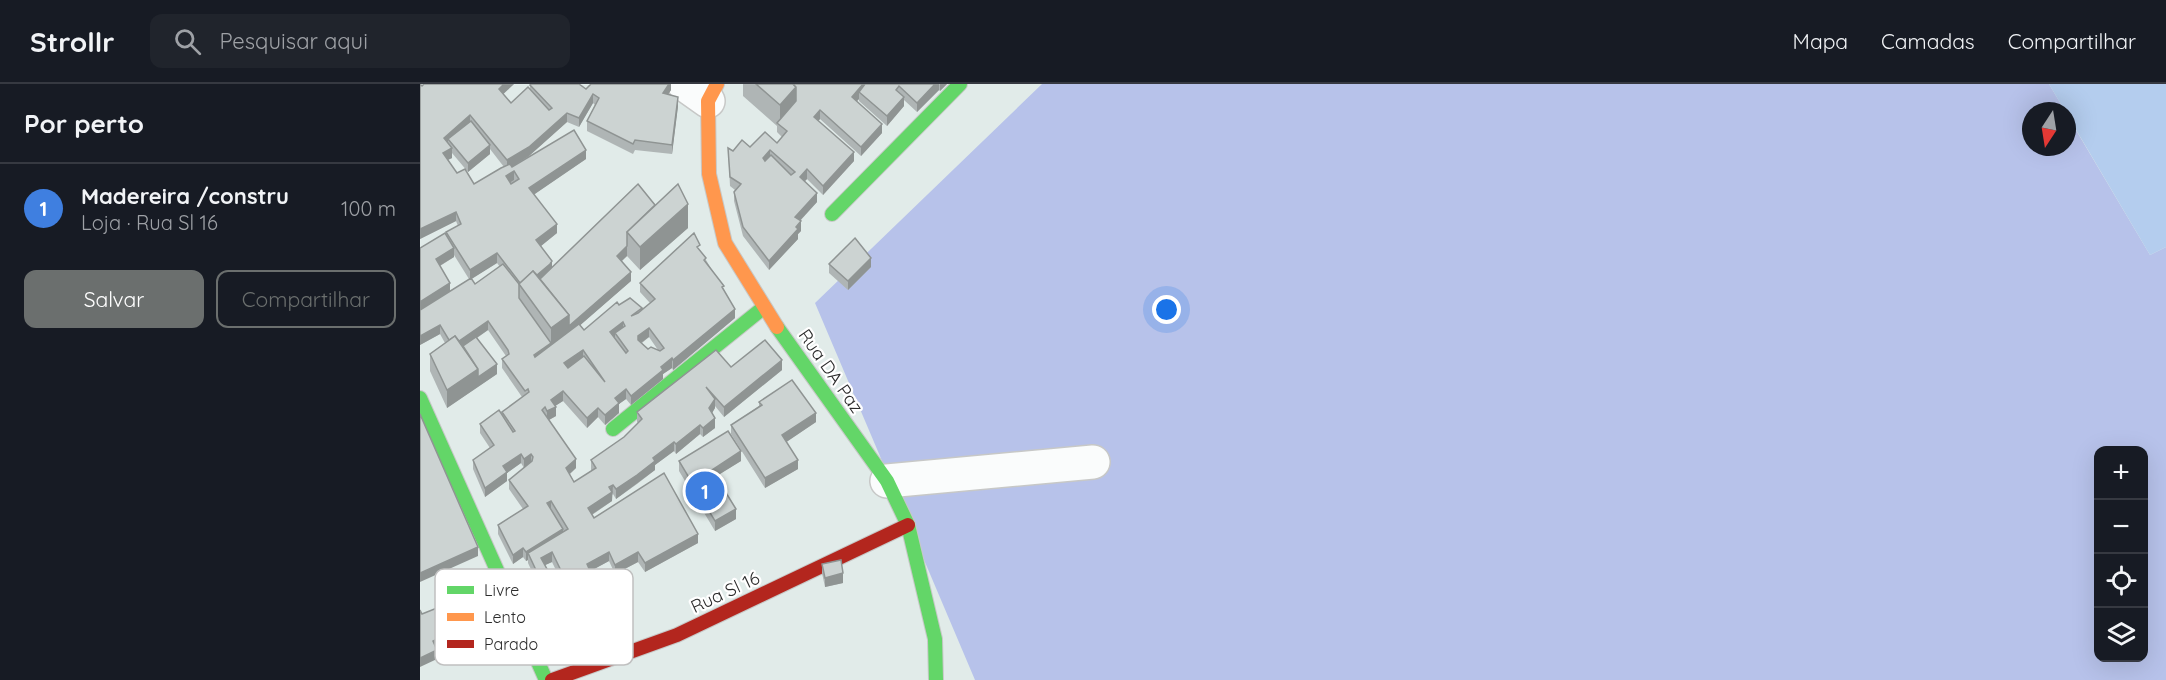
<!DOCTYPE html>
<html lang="pt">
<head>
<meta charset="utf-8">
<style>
	body { margin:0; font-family:Quicksand,sans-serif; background:#20242c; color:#f1f3f6 }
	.controls { position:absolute; right:18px; bottom:18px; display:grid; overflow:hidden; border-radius:12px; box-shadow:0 6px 24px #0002 }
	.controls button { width:54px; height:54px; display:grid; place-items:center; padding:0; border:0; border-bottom:2px solid #363941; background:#171b24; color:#f1f3f6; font:30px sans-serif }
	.compass { position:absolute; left:1602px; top:18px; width:54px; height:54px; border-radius:50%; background:#171b24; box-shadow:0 6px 24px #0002; rotate:192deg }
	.you { position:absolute; left:747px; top:226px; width:21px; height:21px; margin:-15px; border:4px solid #fff; border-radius:50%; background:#1a73e8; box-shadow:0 0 0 9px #1a73e833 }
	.badge { display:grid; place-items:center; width:39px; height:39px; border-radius:50%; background:#6b6f6e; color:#fff; font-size:20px; font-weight:700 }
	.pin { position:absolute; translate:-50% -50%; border:3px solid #fff; box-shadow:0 2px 6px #0006 }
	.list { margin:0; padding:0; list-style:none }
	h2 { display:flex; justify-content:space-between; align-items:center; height:78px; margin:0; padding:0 24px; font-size:26px }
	h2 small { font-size:20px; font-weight:400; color:#9ea1a6 }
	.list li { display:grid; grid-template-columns:39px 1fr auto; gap:18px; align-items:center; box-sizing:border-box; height:90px; padding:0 24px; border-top:2px solid #363941 }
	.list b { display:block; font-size:22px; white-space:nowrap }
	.list p { margin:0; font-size:20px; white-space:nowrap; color:#9ea1a6 }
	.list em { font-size:20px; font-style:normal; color:#9ea1a6 }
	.actions { display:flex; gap:12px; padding:18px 24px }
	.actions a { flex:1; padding:14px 0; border:2px solid #6b6f6e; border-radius:12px; text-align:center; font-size:21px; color:#6b6f6e }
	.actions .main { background:#6b6f6e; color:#fff }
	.icon { flex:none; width:33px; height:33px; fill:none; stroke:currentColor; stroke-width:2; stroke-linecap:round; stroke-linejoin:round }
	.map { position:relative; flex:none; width:1746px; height:596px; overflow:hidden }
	header { display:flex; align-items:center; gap:36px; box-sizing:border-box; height:84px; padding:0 30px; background:#171b24; border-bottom:2px solid #363941 }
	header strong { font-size:28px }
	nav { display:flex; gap:33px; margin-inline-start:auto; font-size:21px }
	.search { width:420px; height:54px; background:#20242c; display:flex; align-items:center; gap:15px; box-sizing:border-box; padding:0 21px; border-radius:12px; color:#9ea1a6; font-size:22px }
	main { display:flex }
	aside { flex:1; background:#171b24 }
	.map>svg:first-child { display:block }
	.green { fill:#b7c2ea; fill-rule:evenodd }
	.pitch { fill:#b4cdee }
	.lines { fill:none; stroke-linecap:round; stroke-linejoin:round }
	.street-casing { stroke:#c7c8c7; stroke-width:36 }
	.fast-casing { stroke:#c7c8c7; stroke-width:16 }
	.slow-casing { stroke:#c7c8c7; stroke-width:16 }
	.jam-casing { stroke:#c7c8c7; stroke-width:16 }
	.street { stroke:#fafcfc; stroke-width:33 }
	.fast { stroke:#63d668; stroke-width:14 }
	.slow { stroke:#ff974d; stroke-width:14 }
	.jam { stroke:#b3261e; stroke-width:14 }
	.wall { fill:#afb5b5; fill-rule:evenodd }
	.shaded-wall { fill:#8f9493 }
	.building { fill:#ccd3d2; stroke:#8f9493; stroke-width:1.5; fill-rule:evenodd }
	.labels { text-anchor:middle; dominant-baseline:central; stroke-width:4.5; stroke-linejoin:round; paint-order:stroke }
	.street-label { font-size:18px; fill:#2c2c2c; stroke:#fff }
	.key { fill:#fff; stroke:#c0c0c0; stroke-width:1.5 }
	.key-label { font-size:16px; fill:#2c2c2c }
</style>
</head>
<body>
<header>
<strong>Strollr</strong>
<div class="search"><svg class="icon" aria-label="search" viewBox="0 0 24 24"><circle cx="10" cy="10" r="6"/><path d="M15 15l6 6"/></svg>Pesquisar aqui</div>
<nav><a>Mapa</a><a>Camadas</a><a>Compartilhar</a></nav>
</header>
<main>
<aside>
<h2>Por perto<small></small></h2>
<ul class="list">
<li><span class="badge" style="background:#3f7fe0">1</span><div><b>Madereira /constru</b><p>Loja · Rua Sl 16</p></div><em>100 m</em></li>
</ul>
<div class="actions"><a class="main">Salvar</a><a>Compartilhar</a></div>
</aside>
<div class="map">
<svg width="1746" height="596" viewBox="0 0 1746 596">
	<rect width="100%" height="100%" fill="#e1ebe9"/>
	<!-- green -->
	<path class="green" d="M622,0h1007l16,27h-34v36h36v-32l83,140 16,-8v433h-1191l-160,-377zM1678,366h46v208h-46z"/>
	<!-- pitch -->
	<path class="pitch" d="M1629,0h117v163l-16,8z"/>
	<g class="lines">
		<defs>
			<g id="street">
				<path d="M264,0l24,17"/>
				<path d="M467,397l206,-19"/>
			</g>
			<g id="fast">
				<path d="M412,130l128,-130"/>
				<path d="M357,243l110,154 21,44 27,114 1,41"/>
				<path d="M0,314l126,282"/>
				<path d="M193,345l150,-121"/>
			</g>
			<path id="slow" d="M297,0l-9,17 1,73 16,69 52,84"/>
			<path id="jam" d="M132,596l125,-45 231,-110"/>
		</defs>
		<!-- street casing -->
		<use href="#street" class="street-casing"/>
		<!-- fast casing -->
		<use href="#fast" class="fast-casing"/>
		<!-- slow casing -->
		<use href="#slow" class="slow-casing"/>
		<!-- jam casing -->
		<use href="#jam" class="jam-casing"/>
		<!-- street -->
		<use href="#street" class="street"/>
		<!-- fast -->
		<use href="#fast" class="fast"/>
		<!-- slow -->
		<use href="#slow" class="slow"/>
		<!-- jam -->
		<use href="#jam" class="jam"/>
	</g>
	<!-- wall -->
	<g class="wall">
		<path d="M0,0l2,2 2,-2h90l-11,10 8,9 19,-13v-5l56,4 85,-5v6l-3,4 10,12 -6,48 -37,-4 -2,4 -46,-23v-10l8,-16 -2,-2 -14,24 -12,-5 -38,34 57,3 -53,36 24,38 -16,13 11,21 103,-62 33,23 -48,42 -13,-14 -5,5 9,20 -51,44 4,5 35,-25 23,5 8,-7 -10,-11v-9l60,-33 24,40 11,28 -62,52 -1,-2 -9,6v5l-32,26 -5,-6 -7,5v9l-14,12 -7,-8 -11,11 -24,-27 -8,5 1,10 -7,4 27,48 -6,6 4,8 17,-11v-11l33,-23 14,-14 -1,-1v-10l94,-45 51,3 -58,47 -9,-11v2l-3,5 3,15 -12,9 -3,-3 -24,20 -2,-3 -19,14v5l-18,14 -21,15 -3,-5 -1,1v6l-20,14 2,3 104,25 -53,29 -7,-10 -23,12 -6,-13 -19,10 1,12 -23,12 -16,-33 -7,3 8,25 -10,5 -15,-32v-3l-2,1 -3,-4 -10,7 -15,-30v-9l25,-16 -14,-20v-9l15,-12 -3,-5 -14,10v8l-22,16 -12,-28v-9l17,-12 -10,-15v-9l22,-9v-3l20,-15 -20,-29v-9l4,-3 -18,-26 -11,8 20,36 -50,34 -17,-37v-17l15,-11 -5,-9 -20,11 26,-113 12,-6 -2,-5 -36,18zM70,65l14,18 -30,17 -17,-11 -9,-13 4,-2v-5l16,19 22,-18zM34,171l15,24 -19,12 -10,-25 14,-9zM77,179l3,4 -25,17 -4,-5zM229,253l9,13 -10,-1 -6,-6z"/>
		<path d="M323,0h204l-7,7 -1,-1 -22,22 -13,-12v6l-17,20 -28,-25v-2l-3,2 26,32 -21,23 -41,-37 -2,2 36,40 -31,34 -16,-16 -2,2 12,21 -17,19 1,10 -3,3v5l-29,31 -26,-34 -9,-35v-9l1,-2 -5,-4 -2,-38 5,3 17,-4 27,-4 5,-6 -5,-5v-6l-34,-30z"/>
		<path d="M409,180l42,3 -23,23 -19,-17z"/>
		<path d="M339,318l57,20 -30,20 12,27 -33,19 -34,-54v-9l28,-19z"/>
		<path d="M259,377h62l-25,15 20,43 -21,12 -36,-60z"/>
		<path d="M402,480l21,19 -18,4 -3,-14z"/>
	</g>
	<!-- shaded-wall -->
	<g class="shaded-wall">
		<path d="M84,0h10l-15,14v-9z"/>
		<path d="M249,0h2v6l-8,13v-10z"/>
		<path d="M443,0h8l-12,8v7l-7,8v-10z"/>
		<path d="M515,0h4v6l-22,22v-9z"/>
		<path d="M520,0h7l-7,7z"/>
		<path d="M376,3v24l-16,15v-21z"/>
		<path d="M173,10v9l-14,24v-9z"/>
		<path d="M258,13v9l-6,48v-9z"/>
		<path d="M484,13v9l-17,20v-10z"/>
		<path d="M400,26v9l-6,7v-9z"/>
		<path d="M147,29v9l-38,34 -22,14v-10z"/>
		<path d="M50,31v9l-22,15v5l-4,-6z"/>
		<path d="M462,40v9l-21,23v-9z"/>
		<path d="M70,61v9l-22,18v-9z"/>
		<path d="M32,64v10l-9,4v-9z"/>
		<path d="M166,66v9l-57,39v-10z"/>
		<path d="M350,66v10l-7,8v-10z"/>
		<path d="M434,68v9l-31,34v-9z"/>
		<path d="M387,85v10l-7,7v-9z"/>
		<path d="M94,87v9l-8,5v-9z"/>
		<path d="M397,109v9l-22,24v-9z"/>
		<path d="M268,120v24l-48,42v-23z"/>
		<path d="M36,128v9l-36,18v-10z"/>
		<path d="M381,137v10l-3,3v5l-29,31v-9z"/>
		<path d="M137,140v9l-21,17v-10z"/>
		<path d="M207,162v10l-10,9v-9z"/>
		<path d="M34,164v9l-18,11v-9z"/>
		<path d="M77,169v10l-27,17v-10z"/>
		<path d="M451,174v9l-23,23v-9z"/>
		<path d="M132,177v9l-26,23 -3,-7z"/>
		<path d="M211,188v9l-62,54 -35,29v-9l17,-12v-15z"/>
		<path d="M30,199v9l-30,19v-9z"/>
		<path d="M315,225v9l-62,52v-10z"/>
		<path d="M68,237v9l-35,24v-9z"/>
		<path d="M203,238v10l-8,1v5l-5,-6z"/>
		<path d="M20,241v9l-20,11v-9z"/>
		<path d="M229,244v9l-11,8v-9z"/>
		<path d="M163,266v9l-19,14v-10z"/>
		<path d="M252,274v10l-9,6v5l-32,26v-9l30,-29z"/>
		<path d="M362,276v10l-58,47v-10z"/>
		<path d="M77,280v10l-50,34v-18l31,-21z"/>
		<path d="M206,305v10l-7,5v9l-14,12v-10l10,-17z"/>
		<path d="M143,307v10l-11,7 4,-1v9l-9,5v-10l4,-11z"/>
		<path d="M295,315v9l-6,10v-10z"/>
		<path d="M178,324v9l-11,11v-10z"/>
		<path d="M396,329v9l-34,23v-10z"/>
		<path d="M295,334v10l-12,9v-9z"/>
		<path d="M280,341v9l-24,20v-10z"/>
		<path d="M254,358v9l-19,14v5l-39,29v-10l37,-31z"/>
		<path d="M321,367v10l-29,18v-9z"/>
		<path d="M101,370v9l-14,10v8l-22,16v-9l18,-22z"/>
		<path d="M111,370v10l-7,5v-10z"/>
		<path d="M156,375v9l-10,9v-9z"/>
		<path d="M378,376v9l-33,19v-10z"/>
		<path d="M193,401l-1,16 -24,16v-9z"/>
		<path d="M131,417v9l-4,-7z"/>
		<path d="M316,425v10l-21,12v-10z"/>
		<path d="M143,445v9l-35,15v7l-2,1v-9z"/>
		<path d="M278,450v9l-53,29v-9z"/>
		<path d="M58,463v9l-58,26v-9z"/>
		<path d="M103,464v9l-10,7v-9z"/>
		<path d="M132,468v10l-11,5v-9z"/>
		<path d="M189,468v9l-22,12v-9z"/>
		<path d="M218,468v10l-23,12v-9z"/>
		<path d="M171,489v10l-23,12v-10z"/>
		<path d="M423,489v10l-18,4v-9z"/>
		<path d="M133,496v10l-10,5v-10z"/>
		<path d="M27,550v9l-14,8v-10z"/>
		<path d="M17,566v9l-17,8v-9z"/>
	</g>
	<!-- building -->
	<g class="building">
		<path d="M0,0l2,2 2,-2h80l-5,5 12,14 17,-16 21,23 3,-2 -22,-23 1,-1h48l7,5 5,-5h78l-6,9 15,4 -6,48 -37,-5 -2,4 -46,-23 12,-23 -6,-4 -14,24 -12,-5 -38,34 -22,13 -37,-45 -26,23 8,10 -9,5 14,20 8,-4 9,15 27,-16 9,-4 2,3 62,-37 12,20 -57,38 28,36 -21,16 16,21 -2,3 -13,11 -4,-4 -13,12 -23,-30 -27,17 -24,-38 15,-8 -5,-12 -36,17zM94,87l5,8 -8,5 -5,-8z"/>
		<path d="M336,0h37l3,3 -16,18z"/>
		<path d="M373,0h70l-11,13 30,27 -21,23 -41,-37 -6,7 40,35 -31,34 -16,-17 -7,8 17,16 -22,24 6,4 -5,6 2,2 -29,32 -26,-34 -9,-35 7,-8 -11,-7 -2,-29 5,3 9,-11 8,7 15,-15 12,11 10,-12 -10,-8 19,-22v-14zM350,66l25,22 -4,3 -20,-20 -6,6 -2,-3z"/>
		<path d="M445,0h70l-18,19 -18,-17 -3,4 8,7 -17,19 -28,-24z"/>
		<path d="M51,37l19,24 -22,18 -20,-24z"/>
		<path d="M218,100l17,21 -28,27v14l-10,10 14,16 -62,54v-11l-29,-36z"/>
		<path d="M258,100l10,20 -48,43 -13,-15z"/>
		<path d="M25,149l9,15 -18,11 14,24 -30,19v-54z"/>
		<path d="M274,149l6,12 -3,2 9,11 -2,2 20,26 -2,1 13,22 -62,51 -1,-2 -11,9 2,3 -32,26 -5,-7 -11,9 4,5 -14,12 -7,-7 -11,10 -24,-27 -12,9 5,7 -9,4 -2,-4 -3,3 34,49 -10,9 8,14 22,-14 -5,-8 33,-23 18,-18 -5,-7 79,-62 15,17 34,-27 17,20 -58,47 -18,-20 9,12 -6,9 6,10 -12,10 -3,-3 -24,19 -2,-2 -21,16 2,3 -18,14 -21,14 -3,-4 -4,2 3,5 -24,16 6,10 70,-45 34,61 -53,29 -7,-11 -23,13 -6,-13 -22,12 4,9 -23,12 -16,-33 -11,6 12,22 -10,5 -15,-32 40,-24 -17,-28 -4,2 16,26 -37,23 -3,-4 -10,7 -15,-30 30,-19 -19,-26 23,-19 1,-4 -2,-3 -7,5 -3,-5 -18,12 4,6 -22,16 -12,-28 21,-15 -14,-21 19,-14 14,22 2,-1 -13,-19 27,-20 -1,-3 -3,2 -23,-32 7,-5 -1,-4 -20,-29 -29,20 -4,-5 -6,4 -9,-15 -20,11v-26l51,-32 4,6 28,-20 16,20v14l32,45 -17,12 1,2 44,-33 5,6 33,-28 2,3 11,-7 12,10 -11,8 7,-3 17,-14 -15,-16zM203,238l2,4 -10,7 13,18 -2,2 -16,-21zM229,244l15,20 -4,3 -9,-4 -3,2 -10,-9v-4zM163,266l22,32 -21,-26 -16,12 -4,-5z"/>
		<path d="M435,154l16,20 -23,23 -19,-17z"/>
		<path d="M113,187l36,44 -18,13 -32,-44z"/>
		<path d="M35,252l23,33 -31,21 -17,-36z"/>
		<path d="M56,253l21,27 -19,13v-8l-15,-23z"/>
		<path d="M372,296l24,33 -34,22 16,25 -33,18 -34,-53 31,-20 -3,-3z"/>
		<path d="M0,330l58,133 -58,26z"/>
		<path d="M308,347l13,20 -29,19 24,39 -21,12 -36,-60z"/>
		<path d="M421,476l2,13 -18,5 -3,-14z"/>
		<path d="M17,524l10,26 -14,7 4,9 -17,8v-48l2,4z"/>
	</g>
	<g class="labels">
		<!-- street labels -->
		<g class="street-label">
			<text transform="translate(411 287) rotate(55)">Rua DA Paz</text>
			<text transform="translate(305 508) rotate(-25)">Rua Sl 16</text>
		</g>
	</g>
	<!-- legend -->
	<rect x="15" y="485" width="198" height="96" rx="9" class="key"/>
	<rect x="27" y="502" width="27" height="8" fill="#63d668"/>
	<rect x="27" y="529" width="27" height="8" fill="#ff974d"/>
	<rect x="27" y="556" width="27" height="8" fill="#b3261e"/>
	<g class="key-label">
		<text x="64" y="512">Livre</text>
		<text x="64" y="539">Lento</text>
		<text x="64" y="566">Parado</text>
	</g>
</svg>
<div class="controls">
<button>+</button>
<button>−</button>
<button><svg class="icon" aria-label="locate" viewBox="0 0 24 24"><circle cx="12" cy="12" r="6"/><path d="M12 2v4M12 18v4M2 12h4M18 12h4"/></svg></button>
<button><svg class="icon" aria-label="layers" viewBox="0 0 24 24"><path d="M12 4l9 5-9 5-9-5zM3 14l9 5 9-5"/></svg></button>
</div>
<svg class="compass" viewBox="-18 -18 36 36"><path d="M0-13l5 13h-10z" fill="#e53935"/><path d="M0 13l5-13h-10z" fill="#9ea1a6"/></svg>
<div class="you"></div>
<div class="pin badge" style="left:285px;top:407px;background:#3f7fe0">1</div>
</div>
</main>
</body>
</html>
